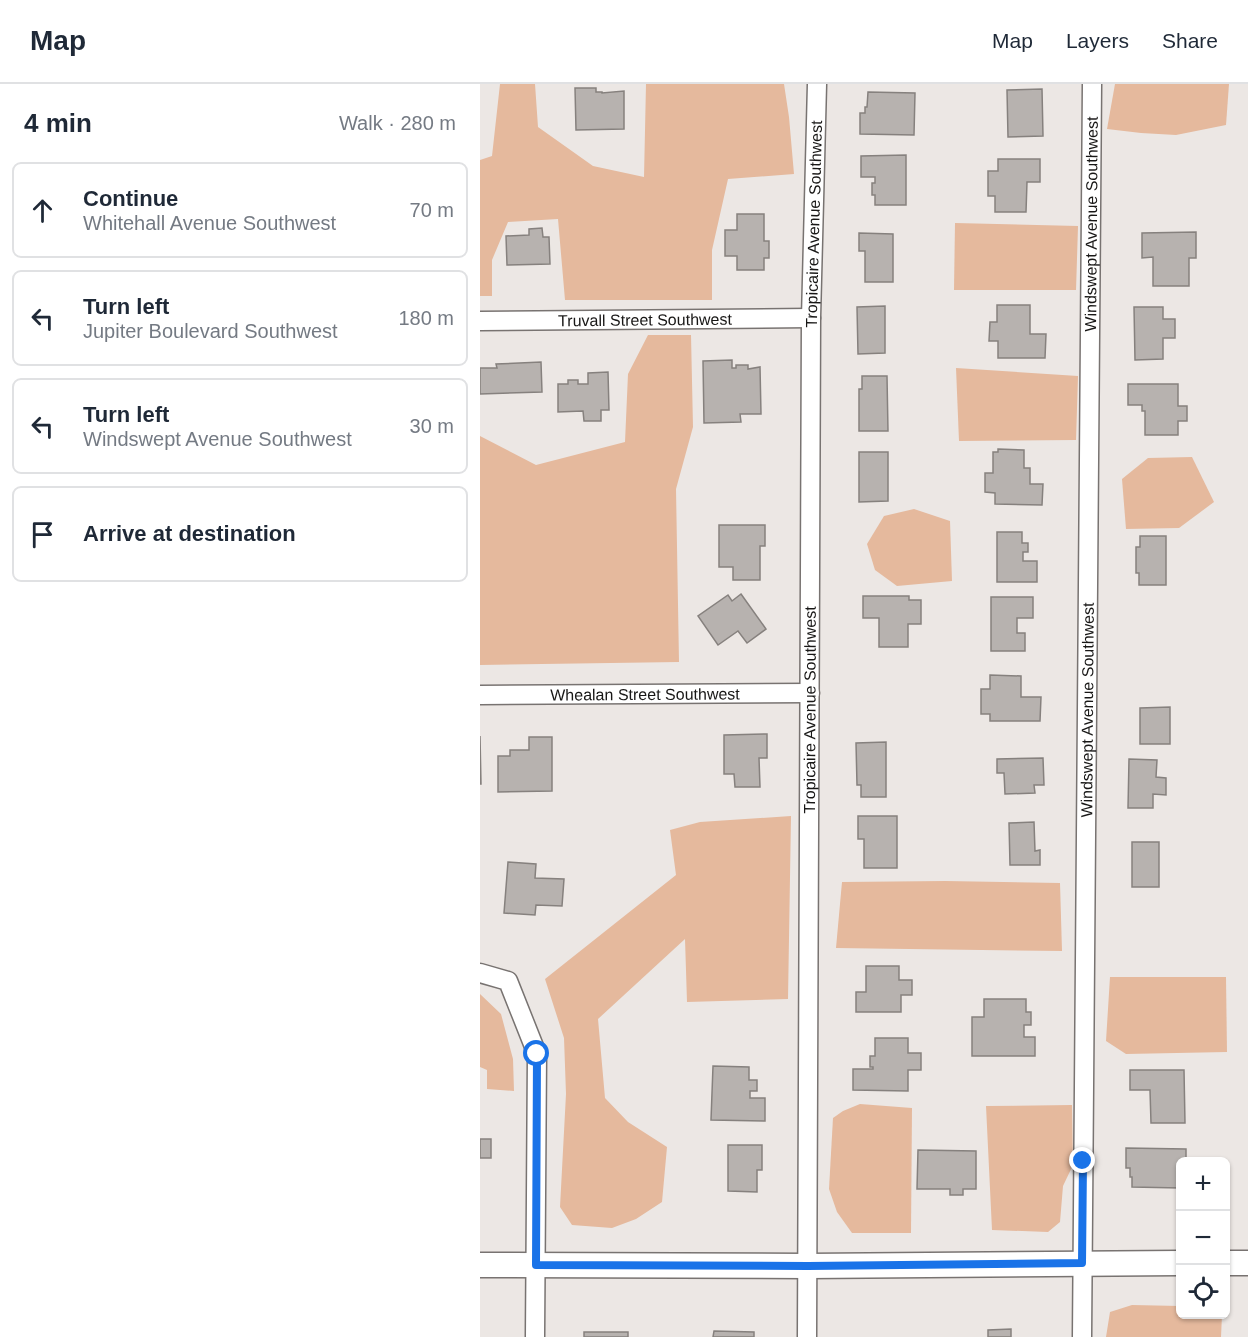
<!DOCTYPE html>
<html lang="en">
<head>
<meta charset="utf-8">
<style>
	body { margin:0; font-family:Helvetica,sans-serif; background:#f6f6f7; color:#1f2937 }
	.controls { position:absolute; right:18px; bottom:18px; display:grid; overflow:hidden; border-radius:9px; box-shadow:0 2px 4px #0004 }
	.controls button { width:54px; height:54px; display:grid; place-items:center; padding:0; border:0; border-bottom:2px solid #e0e1e3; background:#fff; color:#1f2937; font:30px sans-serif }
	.stop { position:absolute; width:18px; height:18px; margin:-14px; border:4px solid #1a73e8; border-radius:50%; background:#fff }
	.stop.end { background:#1a73e8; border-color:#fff; box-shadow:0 2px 6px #0008 }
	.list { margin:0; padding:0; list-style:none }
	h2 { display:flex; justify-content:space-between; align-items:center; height:78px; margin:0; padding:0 24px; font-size:26px }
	h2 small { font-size:20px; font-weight:400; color:#747a83 }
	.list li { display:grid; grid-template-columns:39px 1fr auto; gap:18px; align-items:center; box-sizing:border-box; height:96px; margin:0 12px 12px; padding:0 12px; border:2px solid #e0e1e3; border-radius:9px }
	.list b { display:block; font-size:22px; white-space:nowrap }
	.list p { margin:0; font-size:20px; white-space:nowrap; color:#747a83 }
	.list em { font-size:20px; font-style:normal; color:#747a83 }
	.icon { flex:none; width:33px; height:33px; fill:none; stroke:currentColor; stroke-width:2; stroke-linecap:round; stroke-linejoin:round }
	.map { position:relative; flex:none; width:768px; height:1253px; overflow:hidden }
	header { display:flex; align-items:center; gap:36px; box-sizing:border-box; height:84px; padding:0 30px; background:#fff; border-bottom:2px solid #e0e1e3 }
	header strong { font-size:28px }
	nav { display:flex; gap:33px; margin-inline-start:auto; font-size:21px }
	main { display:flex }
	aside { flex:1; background:#fff }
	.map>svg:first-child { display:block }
	.green { fill:#e5b99d }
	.building { fill:#b7b2af; stroke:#86817e; stroke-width:1.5 }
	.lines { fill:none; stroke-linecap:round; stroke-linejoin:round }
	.minor-casing { stroke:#787371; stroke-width:21 }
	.tertiary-casing { stroke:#787371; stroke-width:27 }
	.minor { stroke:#fff; stroke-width:18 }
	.tertiary { stroke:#fff; stroke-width:24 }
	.route { stroke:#1a73e8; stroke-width:8 }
	.labels { text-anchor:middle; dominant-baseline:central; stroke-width:4.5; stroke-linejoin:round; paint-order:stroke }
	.street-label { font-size:16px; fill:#181716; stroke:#fff }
</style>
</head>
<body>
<header>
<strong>Map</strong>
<nav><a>Map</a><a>Layers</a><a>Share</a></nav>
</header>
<main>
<aside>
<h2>4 min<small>Walk · 280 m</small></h2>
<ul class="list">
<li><svg class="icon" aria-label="ahead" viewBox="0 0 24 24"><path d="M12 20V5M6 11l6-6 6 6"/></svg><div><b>Continue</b><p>Whitehall Avenue Southwest</p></div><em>70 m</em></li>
<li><svg class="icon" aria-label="left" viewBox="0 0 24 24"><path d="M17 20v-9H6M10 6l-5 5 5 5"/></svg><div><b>Turn left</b><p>Jupiter Boulevard Southwest</p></div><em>180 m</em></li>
<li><svg class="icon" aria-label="left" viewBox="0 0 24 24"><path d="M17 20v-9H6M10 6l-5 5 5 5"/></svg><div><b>Turn left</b><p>Windswept Avenue Southwest</p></div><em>30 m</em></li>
<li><svg class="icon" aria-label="arrive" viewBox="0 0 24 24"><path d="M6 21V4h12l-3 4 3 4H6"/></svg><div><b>Arrive at destination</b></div></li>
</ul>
</aside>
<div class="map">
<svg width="768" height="1253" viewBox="0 0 768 1253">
	<rect width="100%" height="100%" fill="#ece7e4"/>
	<!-- green -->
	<g class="green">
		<path d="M20,0h35l3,43 55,39 51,11 2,-93h138l5,33 5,57 -66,5 -16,71v50h-147l-7,-81 -50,3 -16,38v36h-12v-136l12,-4z"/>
		<path d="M635,0h114l-3,41 -50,10 -35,-2 -34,-4z"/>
		<path d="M475,139l123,3 -2,64h-122z"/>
		<path d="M168,251h43l2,92 -17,62 3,173 -199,3v-229l56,29 89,-23 3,-68z"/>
		<path d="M476,284l122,8 -2,64 -117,1z"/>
		<path d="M712,373l22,45 -35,26 -53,1 -4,-50 26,-21z"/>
		<path d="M434,425l36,12 2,60 -55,5 -22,-16 -8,-26 17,-28z"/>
		<path d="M311,732l-3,183 -101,3 -2,-63 -87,80 7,79 23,24 39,25 -5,55 -26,17 -24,9 -40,-3 -12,-18 6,-113 -2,-56 -19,-59 131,-104 -6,-45 30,-8z"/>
		<path d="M465,797l115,2 2,68 -226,-3 6,-66z"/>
		<path d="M630,893h116l1,75 -101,2 -20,-13z"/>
		<path d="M0,910l21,20 12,45 1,32 -27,-2v-19l-7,-3z"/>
		<path d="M380,1020l52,4 -1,125h-59l-15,-21 -8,-23 4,-71 10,-7z"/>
		<path d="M592,1021l1,60 -10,21 -3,36 -12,10 -56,-2 -6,-124z"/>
		<path d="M652,1221l48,1v8l42,1 -1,22h-115l4,-25z"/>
	</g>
	<!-- building -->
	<g class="building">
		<path d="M95,4h21v4h6v1l22,-2v38l-48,1z"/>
		<path d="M562,5l1,47 -35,1 -1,-47z"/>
		<path d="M388,8l47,1 -1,42 -54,-1v-21h5v-6h2z"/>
		<path d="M426,71v50h-31v-10h-3v-12h3v-6h-14v-21z"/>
		<path d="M518,75h42v23h-13l-1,30h-31v-16h-7v-25h10z"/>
		<path d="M257,130h27v27h5v17h-5v12h-27v-14h-12v-26h12z"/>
		<path d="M62,144l1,9h6l1,27 -43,1 -1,-29 23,-1v-6z"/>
		<path d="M716,148v26h-7v28h-36v-29l-11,1v-25z"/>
		<path d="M379,149l34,1v48h-28v-31h-6z"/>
		<path d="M517,221h33v29h16l-1,24h-47v-17h-9l1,-19h7z"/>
		<path d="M405,222v47l-27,1 -1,-47z"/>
		<path d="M654,223h29v12h12v19h-12v21l-28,1z"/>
		<path d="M252,276v8h4v-3h12v4l12,-2 1,47h-21l1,8 -37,1 -1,-62z"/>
		<path d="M61,278l1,30 -62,2v-26h17l-1,-4z"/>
		<path d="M128,288l1,38h-8v11h-17l-1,-10 -25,1v-28h10v-4h10v4h10v-11z"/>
		<path d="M382,292h25l1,55h-29v-42h3z"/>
		<path d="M648,300h50v22h9v15h-9v14h-33v-24h-3v-6h-14z"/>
		<path d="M518,365l26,1v18h6v16h13l-1,21 -47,-1v-11l-10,-1v-19h8v-21h5z"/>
		<path d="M379,368h29v49l-29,1z"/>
		<path d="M239,441h46v21h-5v34h-27v-13h-14z"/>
		<path d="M517,448h25v11h6v9h-5v9h14v21h-40z"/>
		<path d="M660,452h26v49h-27v-12h-3v-26h4z"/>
		<path d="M261,510l25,35 -19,14 -9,-12 -20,14 -20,-29 30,-21 4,6z"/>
		<path d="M383,512h46v4h12v24h-13v23h-29v-29h-16z"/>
		<path d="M511,513h42v21h-16v15h8v18h-34z"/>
		<path d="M510,591l31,1v21h20l-1,24h-50v-7h-9v-25h9z"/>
		<path d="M690,623v37h-30v-36z"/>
		<path d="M287,650v24h-8l1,29h-25l-1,-13h-10v-39z"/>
		<path d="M0,652l1,48h-1z"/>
		<path d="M49,653h23v54l-54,1v-36h12v-6h19z"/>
		<path d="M406,658v55h-25v-12h-4l-1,-42z"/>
		<path d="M563,674l1,27h-10l1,8 -30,1 -1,-21h-7v-14z"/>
		<path d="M649,675l28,1 -1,17 10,1v17l-13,-1v14h-25z"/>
		<path d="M378,732h39v52h-33v-29h-6z"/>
		<path d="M554,738l1,29 5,-1v15h-30l-1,-42z"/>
		<rect x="652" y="758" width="27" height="45"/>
		<path d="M28,778l28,2 -1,14 29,1 -2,27 -26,-1 -1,10 -31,-2z"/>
		<path d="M386,882h33v14h13v15h-11v17h-45v-20h10z"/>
		<path d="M504,915h42v13h5v13h-7v12h11v19h-63v-39h12z"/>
		<path d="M395,954h33v15h13v17h-13v21l-55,-1v-21h20v-2h-3v-11h5z"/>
		<path d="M233,982l36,1v13h8v11h-7v7h15v23l-54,-1z"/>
		<path d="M650,986h54l1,53h-34l-1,-33h-20z"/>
		<rect x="0" y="1055" width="11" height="19"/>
		<path d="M248,1061h34v25h-5v22l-29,-1z"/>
		<path d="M646,1064l60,1v13h-6v26l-48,-1v-10h-2v-9h-4z"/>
		<path d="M438,1066l58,1v38h-13v6h-13v-6h-33z"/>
		<path d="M531,1245v8h-23v-7z"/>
		<path d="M234,1247l40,1v5h-41z"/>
		<rect x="104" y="1248" width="44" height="5"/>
	</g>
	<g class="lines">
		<defs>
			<g id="minor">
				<path id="s1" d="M0,237l331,-3"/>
				<path id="s2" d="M0,611l330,-2"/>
				<path d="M0,889l28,8 29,73 -2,283"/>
				<path id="s3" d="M327,1253l4,-1019 6,-234"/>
				<path id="s4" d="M602,1253l10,-1253"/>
			</g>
			<g id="tertiary">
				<path d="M746,1179h22"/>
				<path d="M0,1181l328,1 372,-3"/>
			</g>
		</defs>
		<!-- minor casing -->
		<use href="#minor" class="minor-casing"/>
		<!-- tertiary casing -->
		<use href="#tertiary" class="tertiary-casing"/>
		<!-- minor -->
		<use href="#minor" class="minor"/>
		<!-- tertiary -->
		<use href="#tertiary" class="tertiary"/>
	</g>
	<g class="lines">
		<!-- route -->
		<path class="route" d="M57,970l-1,211 272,1 274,-3 1,-102"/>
	</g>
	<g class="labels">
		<!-- street labels -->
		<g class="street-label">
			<text stroke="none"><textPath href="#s3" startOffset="1113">Tropicaire Avenue Southwest</textPath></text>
			<text stroke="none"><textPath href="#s4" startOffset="1113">Windswept Avenue Southwest</textPath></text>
			<text stroke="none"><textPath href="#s1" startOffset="165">Truvall Street Southwest</textPath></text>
			<text stroke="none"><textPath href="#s2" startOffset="165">Whealan Street Southwest</textPath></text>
			<text stroke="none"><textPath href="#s3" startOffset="627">Tropicaire Avenue Southwest</textPath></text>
			<text stroke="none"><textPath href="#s4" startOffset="627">Windswept Avenue Southwest</textPath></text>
		</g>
	</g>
</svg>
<div class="controls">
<button>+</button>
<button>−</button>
<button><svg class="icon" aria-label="locate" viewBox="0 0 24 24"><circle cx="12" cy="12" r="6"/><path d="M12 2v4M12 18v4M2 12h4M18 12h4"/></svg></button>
</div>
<div class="stop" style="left:57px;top:970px"></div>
<div class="stop end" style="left:603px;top:1077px"></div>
</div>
</main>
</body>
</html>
